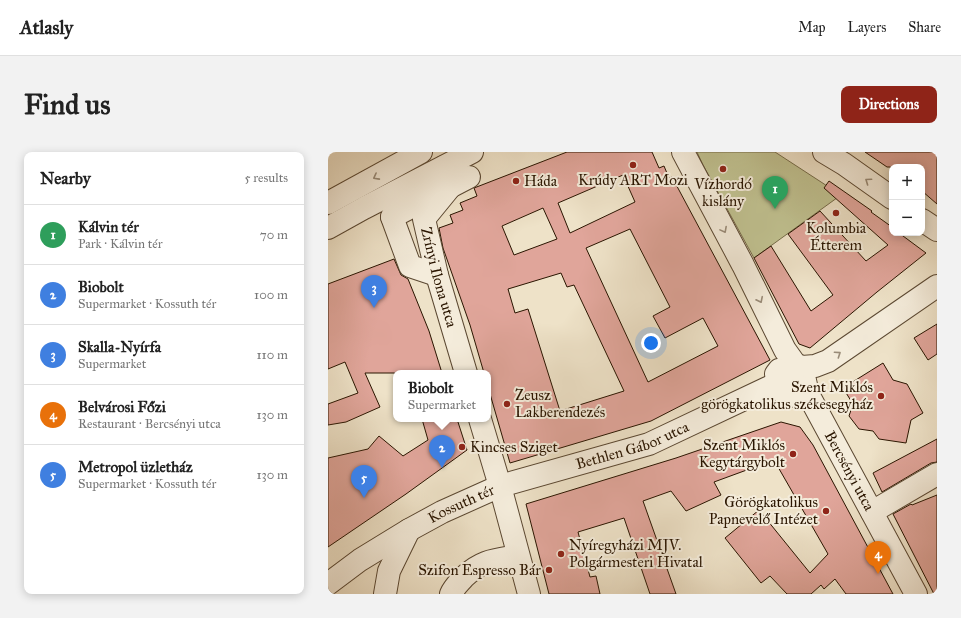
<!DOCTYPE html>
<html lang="en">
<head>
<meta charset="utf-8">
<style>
	body { margin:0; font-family:"IM FELL Great Primer",serif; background:#f2f2f2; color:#222 }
	.controls { position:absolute; right:12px; top:12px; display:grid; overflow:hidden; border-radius:8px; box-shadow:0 2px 10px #0003 }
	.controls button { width:36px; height:36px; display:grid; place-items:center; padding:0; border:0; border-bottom:1px solid #e0e0e0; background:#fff; color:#222; font:20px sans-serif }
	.you { position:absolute; left:323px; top:191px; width:14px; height:14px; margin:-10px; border:3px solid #fff; border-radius:50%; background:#1a73e8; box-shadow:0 0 0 6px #1a73e833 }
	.badge { display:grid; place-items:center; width:26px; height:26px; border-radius:50%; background:#8f2418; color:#fff; font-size:13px; font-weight:700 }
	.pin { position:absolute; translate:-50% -33px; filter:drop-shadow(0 1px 2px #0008) }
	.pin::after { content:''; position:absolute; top:21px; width:14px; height:12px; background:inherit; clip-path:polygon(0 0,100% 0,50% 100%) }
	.popup { position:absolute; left:65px; top:218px; width:98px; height:52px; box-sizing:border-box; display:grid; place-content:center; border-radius:8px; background:#fff; filter:drop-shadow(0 1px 3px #0005); font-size:13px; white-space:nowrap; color:#767676 }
	.popup b { font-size:15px; color:#222 }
	.popup::after { content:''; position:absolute; left:50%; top:100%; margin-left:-8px; border:8px solid transparent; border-top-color:#fff }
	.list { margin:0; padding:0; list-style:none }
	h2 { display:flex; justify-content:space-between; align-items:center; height:52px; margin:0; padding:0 16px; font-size:17px }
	h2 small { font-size:13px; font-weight:400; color:#767676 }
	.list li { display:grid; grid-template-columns:26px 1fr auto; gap:12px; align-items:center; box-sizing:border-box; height:60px; padding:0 16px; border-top:1px solid #e0e0e0 }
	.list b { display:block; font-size:15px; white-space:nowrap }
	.list p { margin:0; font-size:13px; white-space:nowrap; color:#767676 }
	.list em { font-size:13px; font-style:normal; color:#767676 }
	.map { position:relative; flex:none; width:609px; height:442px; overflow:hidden; border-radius:8px }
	header { display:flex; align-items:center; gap:24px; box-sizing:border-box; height:56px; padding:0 20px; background:#fff; border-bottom:1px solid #e0e0e0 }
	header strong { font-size:19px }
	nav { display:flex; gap:22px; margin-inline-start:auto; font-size:14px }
	.intro { display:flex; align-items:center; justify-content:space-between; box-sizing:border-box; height:96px; padding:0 24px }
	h1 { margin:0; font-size:28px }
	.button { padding:10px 18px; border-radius:8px; background:#8f2418; color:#fff; font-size:14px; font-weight:700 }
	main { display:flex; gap:24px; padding:0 24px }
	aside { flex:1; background:#fff; border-radius:8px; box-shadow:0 2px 10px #0003 }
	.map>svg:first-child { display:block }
	.green { fill:#c0c190; stroke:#756b48 }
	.building { fill:#e0a59a; stroke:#2a1500; fill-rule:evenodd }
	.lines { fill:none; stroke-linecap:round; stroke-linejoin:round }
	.minor-casing { stroke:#5b4832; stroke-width:24 }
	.minor { stroke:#f4ecdb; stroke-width:22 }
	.oneway { stroke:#998b78 }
	.poi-dot { fill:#8f2418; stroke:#f4ecdb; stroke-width:1.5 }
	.labels { text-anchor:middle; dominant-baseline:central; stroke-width:4; stroke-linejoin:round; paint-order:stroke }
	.poi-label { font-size:15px; fill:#2a1500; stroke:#f4ecdb; text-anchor:start }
	.street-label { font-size:15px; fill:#2a1500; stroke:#f4ecdb }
</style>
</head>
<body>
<header>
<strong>Atlasly</strong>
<nav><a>Map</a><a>Layers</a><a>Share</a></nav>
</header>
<div class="intro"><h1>Find us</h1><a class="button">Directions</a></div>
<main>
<aside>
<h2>Nearby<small>5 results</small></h2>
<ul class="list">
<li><span class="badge" style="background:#2e9e5b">1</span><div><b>Kálvin tér</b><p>Park · Kálvin tér</p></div><em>70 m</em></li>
<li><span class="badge" style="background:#3f7fe0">2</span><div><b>Biobolt</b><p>Supermarket · Kossuth tér</p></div><em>100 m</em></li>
<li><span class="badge" style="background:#3f7fe0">3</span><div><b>Skalla-Nyírfa</b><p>Supermarket</p></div><em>110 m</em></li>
<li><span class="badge" style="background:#e8710a">4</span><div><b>Belvárosi Főzi</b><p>Restaurant · Bercsényi utca</p></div><em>130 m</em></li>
<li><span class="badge" style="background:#3f7fe0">5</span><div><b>Metropol üzletház</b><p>Supermarket · Kossuth tér</p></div><em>130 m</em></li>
</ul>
</aside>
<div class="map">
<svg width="609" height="442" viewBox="0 0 609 442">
	<rect width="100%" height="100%" fill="#eee2c8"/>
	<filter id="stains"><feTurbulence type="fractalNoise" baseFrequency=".005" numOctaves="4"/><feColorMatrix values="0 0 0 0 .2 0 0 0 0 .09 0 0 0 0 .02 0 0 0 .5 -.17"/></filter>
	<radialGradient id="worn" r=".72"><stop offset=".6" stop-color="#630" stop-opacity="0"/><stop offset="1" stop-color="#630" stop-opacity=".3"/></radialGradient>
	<!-- green -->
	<path class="green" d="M369,0h78l66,43 -87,63 -51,-93z"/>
	<!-- building -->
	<g class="building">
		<path d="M239,0h85l7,16 5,-2 5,12 3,-1 98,183 -119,61 -141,42 -22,-76v-14h-4l-14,-48 -27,-77 -4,-20 14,-5 -3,-8 13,-5 -3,-7 17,-7 -3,-8zM295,23l12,27 -65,31 -12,-30zM215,56l14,31 -43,16 -12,-29zM302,77l40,78 -17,9 12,22 38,-20 15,28 -70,36 -62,-134zM233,121l6,14 7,-2 50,106 -64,20 -32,-102 -13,4 -7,-24z"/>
		<path d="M537,0h72v52l-15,-13v-24h-35z"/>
		<path d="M501,29l43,30 -1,1 21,15v6h7l27,20 -49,39 -67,56 -11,-4 -45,-86 17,-12 40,65 22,-16 -45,-61 32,-23 46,50 22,-16 -64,-57z"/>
		<path d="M66,107l7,16 7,4 21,52 13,42h-77l15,34 -34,15 -18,3v-21l30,-11 -13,-31 -17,7v-85z"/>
		<path d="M609,172v30l-9,6 -14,-22z"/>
		<path d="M555,211l10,17 14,4 16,29 -12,7 -5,23 -27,-4 -6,-8 -14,-2 -10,-13 4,-12 -10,-16z"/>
		<path d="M94,267h35l10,31 -61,44 -78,53v-89l40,-9 11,-13 24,20 25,-16z"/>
		<path d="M453,270l19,5 13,18 80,149h-47l-11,-15 -11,10 -3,-4 -10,9h-24l-17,-18 -9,7 -36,-45 34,-28 51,63 18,-19 -54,-94 -60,22 7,13 -35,16 -15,-20 -28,10 33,93h-26l-26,-76 -46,14 12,45 6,-1 4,18h-51l-23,-90 150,-46z"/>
		<path d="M609,287v23l-6,1 -49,29 -9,-19z"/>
		<path d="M609,343v99h-3l-41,-80 18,-10 1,1z"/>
	</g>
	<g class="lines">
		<defs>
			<g id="minor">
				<path d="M355,0l60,113 42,85 10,14 7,3"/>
				<path d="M496,0l20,12 48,34"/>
				<path id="s1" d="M116,15l6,15 1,4 -27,33 13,56 29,98"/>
				<path d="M0,51l93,-51"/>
				<path d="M64,65l77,-40"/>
				<path d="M64,65l18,49 27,9"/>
				<path d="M594,68l15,10"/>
				<path d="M0,76l36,-20 108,-56"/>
				<path id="s2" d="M474,215l6,27 108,200"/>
				<path d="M474,215l13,-1 13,-5 109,-75"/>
				<path d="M451,218l-3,4 2,9 7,12 11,1 12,-2"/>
				<path d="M152,267l20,67 29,108"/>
				<path d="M544,360l65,-38"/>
				<path id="s3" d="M0,432l32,-24 49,-30 33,-18 58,-26 149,-42 129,-61 20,-17"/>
				<path d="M57,442l4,-23 20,-41"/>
				<path d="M123,442c3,-7 8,-11 13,-17 18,-17 31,-17 54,-21"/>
			</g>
		</defs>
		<!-- minor casing -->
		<use href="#minor" class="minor-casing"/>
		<!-- minor -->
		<use href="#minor" class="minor"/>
	</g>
	<!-- one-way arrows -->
	<defs><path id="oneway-chevron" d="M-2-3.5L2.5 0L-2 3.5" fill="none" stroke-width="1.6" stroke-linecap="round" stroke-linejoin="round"/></defs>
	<g class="oneway">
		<use href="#oneway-chevron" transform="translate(48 25) rotate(152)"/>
		<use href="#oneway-chevron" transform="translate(540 29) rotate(-145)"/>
		<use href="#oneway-chevron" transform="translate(396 78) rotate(62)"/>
		<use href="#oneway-chevron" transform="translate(432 148) rotate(64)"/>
		<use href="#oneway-chevron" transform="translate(510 202) rotate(-34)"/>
	</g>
	<!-- markers -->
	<g class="poi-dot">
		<circle cx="305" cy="13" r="4"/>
		<circle cx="395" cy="17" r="4"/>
		<circle cx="188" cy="29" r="4"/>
		<circle cx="508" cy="61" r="4"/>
		<circle cx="553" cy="244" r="4"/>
		<circle cx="179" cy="252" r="4"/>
		<circle cx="134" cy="295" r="4"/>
		<circle cx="465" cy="302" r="4"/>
		<circle cx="498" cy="359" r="4"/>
		<circle cx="233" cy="402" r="4"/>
		<circle cx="221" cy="418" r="4"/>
	</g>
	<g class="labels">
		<!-- poi labels -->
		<g class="poi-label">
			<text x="305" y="28" text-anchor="middle">Krúdy ART Mozi</text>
			<text x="196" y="29">Háda</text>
			<text x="395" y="32" text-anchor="middle">Vízhordó<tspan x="395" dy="17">kislány</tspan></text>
			<text x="508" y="76" text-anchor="middle">Kolumbia<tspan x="508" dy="17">Étterem</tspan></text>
			<text x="545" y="235" text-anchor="end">Szent Miklós<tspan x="545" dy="17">görögkatolikus székesegyház</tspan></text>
			<text x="187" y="243">Zeusz<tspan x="187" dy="17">Lakberendezés</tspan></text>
			<text x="457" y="293" text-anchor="end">Szent Miklós<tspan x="457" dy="17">Kegytárgybolt</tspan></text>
			<text x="142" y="295">Kincses Sziget</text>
			<text x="490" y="350" text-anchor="end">Görögkatolikus<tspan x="490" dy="17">Papnevelő Intézet</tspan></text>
			<text x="241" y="393">Nyíregyházi MJV.<tspan x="241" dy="17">Polgármesteri Hivatal</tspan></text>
			<text x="213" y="418" text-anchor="end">Szifon Espresso Bár</text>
		</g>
		<!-- street labels -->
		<g class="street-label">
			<text stroke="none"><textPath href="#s1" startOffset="123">Zrínyi Ilona utca</textPath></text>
			<text stroke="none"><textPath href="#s3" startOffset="337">Bethlen Gábor utca</textPath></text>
			<text stroke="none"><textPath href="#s2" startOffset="115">Bercsényi utca</textPath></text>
			<text stroke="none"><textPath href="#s3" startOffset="156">Kossuth tér</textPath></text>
		</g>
	</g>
	<rect width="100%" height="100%" filter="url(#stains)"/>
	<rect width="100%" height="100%" fill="url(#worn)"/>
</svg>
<div class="controls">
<button>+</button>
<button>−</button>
</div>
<div class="you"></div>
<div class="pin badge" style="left:447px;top:57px;background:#2e9e5b">1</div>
<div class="pin badge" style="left:114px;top:316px;background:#3f7fe0">2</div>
<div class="popup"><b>Biobolt</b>Supermarket</div>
<div class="pin badge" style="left:46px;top:156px;background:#3f7fe0">3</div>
<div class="pin badge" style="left:550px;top:422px;background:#e8710a">4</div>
<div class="pin badge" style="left:36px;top:346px;background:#3f7fe0">5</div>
</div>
</main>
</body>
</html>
